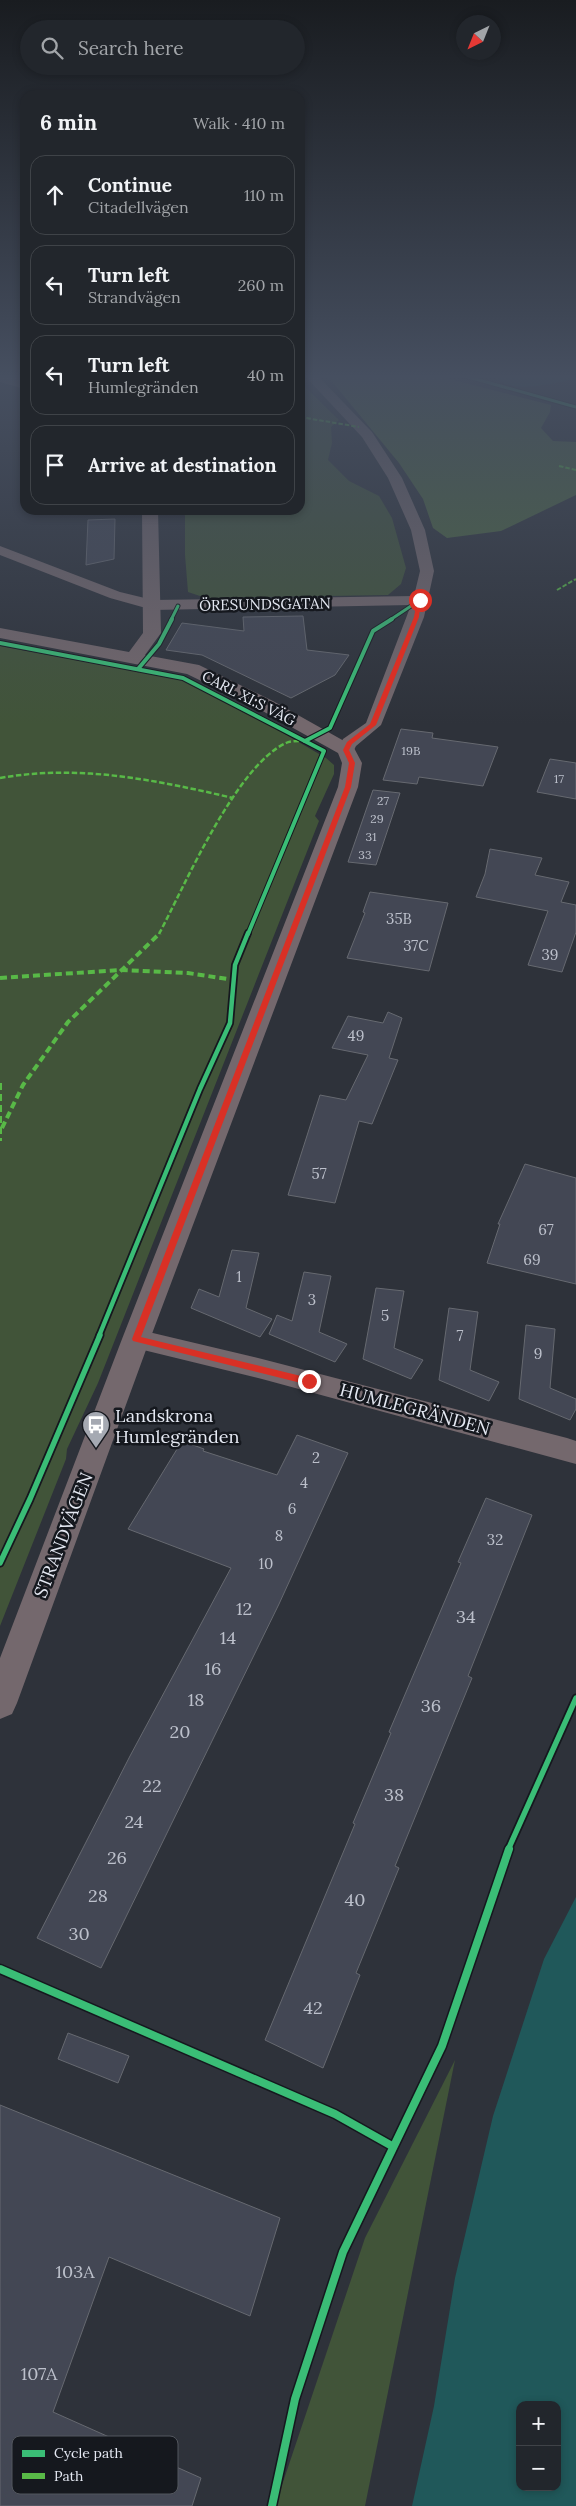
<!DOCTYPE html>
<html lang="en">
<head>
<meta charset="utf-8">
<style>
	body { margin:0; font-family:Lora,serif; background:#2a2e34; color:#f1f3f6 }
	.controls { position:absolute; right:15px; bottom:15px; display:grid; overflow:hidden; border-radius:10px; box-shadow:0 2px 8px #0003 }
	.controls button { width:45px; height:45px; display:grid; place-items:center; padding:0; border:0; border-bottom:1px solid #3f4348; background:#22262c; color:#f1f3f6; font:25px sans-serif }
	.compass { position:absolute; left:456px; top:15px; width:45px; height:45px; border-radius:50%; background:#22262c; box-shadow:0 2px 8px #0003; rotate:223deg }
	.stop { position:absolute; width:15px; height:15px; margin:-11px; border:4px solid #d93025; border-radius:50%; background:#fff }
	.stop.end { background:#d93025; border-color:#fff; box-shadow:0 1px 5px #0008 }
	.list { margin:0; padding:0; list-style:none }
	h2 { display:flex; justify-content:space-between; align-items:center; height:65px; margin:0; padding:0 20px; font-size:21px }
	h2 small { font-size:16px; font-weight:400; color:#a2a5a9 }
	.list li { display:grid; grid-template-columns:32px 1fr auto; gap:15px; align-items:center; box-sizing:border-box; height:80px; margin:0 10px 10px; padding:0 10px; border:1px solid #3f4348; border-radius:15px }
	.list b { display:block; font-size:19px; white-space:nowrap }
	.list p { margin:0; font-size:16px; white-space:nowrap; color:#a2a5a9 }
	.list em { font-size:16px; font-style:normal; color:#a2a5a9 }
	.icon { flex:none; width:28px; height:28px; fill:none; stroke:currentColor; stroke-width:2; stroke-linecap:round; stroke-linejoin:round }
	.map { position:relative; flex:none; width:576px; height:2506px; overflow:hidden }
	.search { position:absolute; background:#22262c; box-shadow:0 2px 8px #0003; left:20px; top:20px; width:285px; height:55px; display:flex; align-items:center; gap:12px; box-sizing:border-box; padding:0 18px; border-radius:28px; color:#a2a5a9; font-size:19px }
	.panel { position:absolute; background:#22262c; box-shadow:0 2px 8px #0003; left:20px; top:90px; width:285px; height:425px; border-radius:15px }
	.map>svg:first-child { display:block }
	.green { fill:#415439 }
	.forest { fill:#4c6640 }
	.water { fill:#20585a; fill-rule:evenodd }
	.building { fill:#434754; stroke:#666970 }
	.lines { fill:none; stroke-linecap:round; stroke-linejoin:round }
	.minor { fill:#74686d; fill-rule:evenodd }
	.tertiary { fill:#74686d; fill-rule:evenodd }
	.quiet-far2 { stroke:#58b947; stroke-width:2; stroke-dasharray:4.5 2; stroke-linecap:butt }
	.quiet-far1 { stroke:#58b947; stroke-width:2.5; stroke-dasharray:5.5 2.5; stroke-linecap:butt }
	.quiet { stroke:#58b947; stroke-width:4; stroke-dasharray:7 4; stroke-linecap:butt }
	.cycleway-far4-casing { stroke:#15181e; stroke-width:5 }
	.cycleway-far3-casing { stroke:#15181e; stroke-width:6 }
	.cycleway-far2-casing { stroke:#15181e; stroke-width:8 }
	.cycleway-far1-casing { stroke:#15181e; stroke-width:9 }
	.cycleway-casing { stroke:#15181e; stroke-width:11 }
	.cycleway-far4 { stroke:#3abd76; stroke-width:3 }
	.cycleway-far3 { stroke:#3abd76; stroke-width:4 }
	.cycleway-far2 { stroke:#3abd76; stroke-width:4.5 }
	.cycleway-far1 { stroke:#3abd76; stroke-width:5.5 }
	.cycleway { stroke:#3abd76; stroke-width:8 }
	.route { fill:#d93025 }
	.labels { text-anchor:middle; dominant-baseline:central; stroke-width:5; stroke-linejoin:round; paint-order:stroke }
	.far-number-label { font-size:12px; fill:#bcc0cb }
	.far-street-label { font-size:15px; fill:#e5e9f3; stroke:#15181e }
	.number-label { font-size:15px; fill:#bcc0cb }
	.street-label { font-size:18px; fill:#e5e9f3; stroke:#15181e }
	.poi-label { font-size:18px; fill:#e5e9f3; stroke:#15181e; text-anchor:start }
	.near-number-label { font-size:18px; fill:#bcc0cb }
	.key { fill:#15181e; stroke:#53575e; stroke-width:1 }
	.key-label { font-size:14px; fill:#e5e9f3 }
</style>
</head>
<body>
<div class="map">
<svg width="576" height="2506" viewBox="0 0 576 2506">
	<rect width="100%" height="100%" fill="#2e323a"/>
	<!-- green -->
	<g class="green">
		<path d="M300,382l39,38 -8,7 1,16 -4,17 21,21 30,15 13,22 14,50 -5,16 -13,11 -182,3 -18,-6 -3,-37v-45h115z"/>
		<path d="M0,646l183,34 64,32 79,46 8,7v9l-19,42 4,5 -221,562 -31,66 -1,10 -66,167z"/>
		<path d="M455,2060l-90,446h-90l90,-268z"/>
	</g>
	<!-- forest -->
	<path class="forest" d="M325,373h101l125,32 -1,7 -9,16 12,13 23,1v53l-75,36 -54,7 -14,-10 -10,-29 -24,-36z"/>
	<!-- water -->
	<g class="water">
		<path d="M491,373h85v6c-26,4 -66,18 -85,-6z"/>
		<path d="M576,1897v609h-164l22,-100 21,-128 38,-162 51,-157zM520,2405h37v82h-37z"/>
	</g>
	<!-- building -->
	<g class="building">
		<path d="M115,519l-1,40 -28,6 2,-45z"/>
		<path d="M303,616l4,34 42,5 -14,20 -44,23 -89,-43 -36,-5 16,-27 62,8 -1,-14z"/>
		<path d="M401,729l32,4 -1,5 66,9 -15,39 -64,-9 -2,7 -34,-4z"/>
		<path d="M550,759l26,4v36l-39,-7z"/>
		<path d="M373,790l27,3 -24,72 -28,-3z"/>
		<path d="M490,849l52,9 -7,17 34,7 -8,20 15,3v27l-14,40 -34,-7 20,-54 -72,-14 9,-23z"/>
		<path d="M370,892l78,11 -19,68 -82,-13 18,-45 -2,-1z"/>
		<path d="M388,1012l14,6 -13,40 9,2 -26,64 -13,-3 -24,82 -47,-8 32,-100 26,5 22,-45 -36,-7 16,-32 35,7z"/>
		<path d="M525,1164l51,14v106l-89,-21 13,-39h-2z"/>
		<path d="M232,1250l27,3 -13,55 26,11 -12,18 -69,-29 8,-19 20,8z"/>
		<path d="M304,1272l27,4 -12,56 28,12 -12,18 -66,-28 8,-19 15,6z"/>
		<path d="M376,1288l28,3 -10,57 29,12 -12,19 -48,-20z"/>
		<path d="M449,1308l29,4 -8,58 29,12 -10,19 -50,-21z"/>
		<path d="M526,1325l29,4 -5,59 26,11v10l-6,11 -51,-21z"/>
		<path d="M297,1435l51,18 -69,151 -178,364 -64,-30 93,-182 101,-188 -103,-39 54,-88 22,8 -1,2 74,24z"/>
		<path d="M486,1498l46,17 -64,161 4,2 -77,188 4,2 -43,105 4,2 -37,93 -58,-28 90,-216 -2,-1 38,-90 -2,-1 72,-169 -3,-1z"/>
		<path d="M68,2033l61,23 -11,27 -60,-24z"/>
		<path d="M0,2105l280,113 -30,98 -141,-59 -56,155 148,66 -9,28h-192z"/>
	</g>
	<g class="lines">
		<!-- minor -->
		<g class="minor">
			<path d="M302,373h13l57,59 30,46 23,52 9,41 -10,46 -43,108 -25,21 -4,8h-12l-2,-4 5,-11 23,-16 45,-118 -258,5 -43,-12 -110,-43v-9l120,46 33,8 261,-4 6,-25 -9,-41 -23,-52 -26,-41z"/>
			<path d="M136,1329l126,30 305,79 9,3v23l-314,-85 -135,-33 -3,-7 3,-7z"/>
		</g>
		<!-- tertiary -->
		<g class="tertiary">
			<path d="M0,373l25,7v9l-25,-7z"/>
			<path d="M142,510h16l3,123 -16,22 54,10 74,36 80,45 9,17 -4,24 -208,552 -133,364 -5,11 -12,5v-61l122,-319 216,-552 4,-24 -4,-10 -79,-44 -72,-35 -187,-36v-10l129,24 14,-19z"/>
		</g>
		<!-- quiet-far2 -->
		<g class="quiet-far2">
			<path d="M300,417l59,10"/>
			<path d="M559,466l17,4"/>
			<path d="M557,590l19,-11"/>
		</g>
		<!-- quiet-far1 -->
		<g class="quiet-far1">
			<path d="M0,778c79,-14 156,2 233,20"/>
			<path d="M159,934c26,-49 77,-168 127,-191 4,-2 10,-2 15,-2"/>
		</g>
		<!-- quiet -->
		<g class="quiet">
			<path d="M0,978l120,-8 68,3 46,7"/>
			<path d="M0,1083v58"/>
			<path d="M2,1128l21,-43 45,-63 92,-89"/>
		</g>
		<defs>
			<g id="cycleway-far4">
				<path d="M454,373l122,34"/>
				<path d="M171,620l7,-14"/>
				<path d="M390,620l30,-20"/>
			</g>
			<g id="cycleway-far3">
				<path d="M0,643l183,35 141,73 -76,183"/>
				<path d="M138,669l21,-25 13,-25"/>
				<path d="M305,741l25,-13 43,-97 19,-12"/>
			</g>
			<path id="cycleway-far2" d="M99,1336l101,-247 30,-66 5,-58 13,-32"/>
			<g id="cycleway-far1">
				<path d="M0,1563l30,-64 70,-164"/>
				<path d="M508,1850l68,-152"/>
			</g>
			<g id="cycleway">
				<path d="M0,1969l335,145 57,32"/>
				<path d="M272,2506l23,-107 48,-147 99,-206 67,-197"/>
			</g>
		</defs>
		<!-- cycleway-far4 casing -->
		<use href="#cycleway-far4" class="cycleway-far4-casing"/>
		<!-- cycleway-far3 casing -->
		<use href="#cycleway-far3" class="cycleway-far3-casing"/>
		<!-- cycleway-far2 casing -->
		<use href="#cycleway-far2" class="cycleway-far2-casing"/>
		<!-- cycleway-far1 casing -->
		<use href="#cycleway-far1" class="cycleway-far1-casing"/>
		<!-- cycleway casing -->
		<use href="#cycleway" class="cycleway-casing"/>
		<!-- cycleway-far4 -->
		<use href="#cycleway-far4" class="cycleway-far4"/>
		<!-- cycleway-far3 -->
		<use href="#cycleway-far3" class="cycleway-far3"/>
		<!-- cycleway-far2 -->
		<use href="#cycleway-far2" class="cycleway-far2"/>
		<!-- cycleway-far1 -->
		<use href="#cycleway-far1" class="cycleway-far1"/>
		<!-- cycleway -->
		<use href="#cycleway" class="cycleway"/>
	</g>
	<!-- sky -->
	<linearGradient id="sky" x2="0" y2="1"><stop stop-color="#191c20"/><stop offset="0.52" stop-color="#464f60"/><stop offset="1" stop-color="#464f60" stop-opacity="0"/></linearGradient>
	<rect width="576" height="724" fill="url(#sky)"/>
	<!-- route -->
	<path class="route" d="M421,599l-2,18 -43,108 -24,19 -3,6 6,13 -4,24 -210,550 168,41 4,3 -4,4 -176,-44 -1,-2 213,-552 4,-24 -6,-13 4,-8 23,-18 44,-107 3,-17z"/>
	<!-- icons -->
	<defs>
		<symbol id="bus-pin" viewBox="-11 -11 22 30"><path d="M0 17L-7.5 6A9.5 9.5 0 1 1 7.5 6Z" fill="#a5a9b2" stroke="#15181e"/><path d="M-5-6H5V4H4V6H2V4H-2V6H-4V4H-5ZM-3.5-4V0h7V-4ZM-3.5 1.2v1.5H-2V1.2ZM2 1.2v1.5H3.5V1.2Z" fill="#fff"/></symbol>
	</defs>
	<g fill-rule="evenodd">
		<use href="#bus-pin" x="80" y="1409" width="32" height="43"/>
	</g>
	<g class="labels">
		<!-- far-number labels -->
		<g class="far-number-label">
			<text x="411" y="750">19B</text>
			<text x="559" y="778">17</text>
			<text x="383" y="800">27</text>
			<text x="377" y="818">29</text>
			<text x="371" y="836">31</text>
			<text x="365" y="854">33</text>
		</g>
		<!-- far-street labels -->
		<g class="far-street-label">
			<text transform="translate(265 604) rotate(-1)">ÖRESUNDSGATAN</text>
			<text transform="translate(249 698) rotate(27)">CARL XI:S VÄG</text>
		</g>
		<!-- number labels -->
		<g class="number-label">
			<text x="399" y="918">35B</text>
			<text x="416" y="945">37C</text>
			<text x="550" y="954">39</text>
			<text x="356" y="1035">49</text>
			<text x="319" y="1173">57</text>
			<text x="546" y="1229">67</text>
			<text x="532" y="1259">69</text>
			<text x="239" y="1276">1</text>
			<text x="312" y="1299">3</text>
			<text x="385" y="1315">5</text>
			<text x="460" y="1335">7</text>
			<text x="538" y="1353">9</text>
			<text x="316" y="1457">2</text>
			<text x="304" y="1482">4</text>
			<text x="292" y="1508">6</text>
			<text x="279" y="1535">8</text>
			<text x="495" y="1539">32</text>
			<text x="266" y="1563">10</text>
		</g>
		<!-- street labels -->
		<g class="street-label">
			<text transform="translate(415 1409) rotate(15)">HUMLEGRÄNDEN</text>
			<text transform="translate(63 1535) rotate(-69)">STRANDVÄGEN</text>
		</g>
		<!-- poi labels -->
		<g class="poi-label">
			<text x="115" y="1415">Landskrona<tspan x="115" dy="21">Humlegränden</tspan></text>
		</g>
		<!-- near-number labels -->
		<g class="near-number-label">
			<text x="244" y="1608">12</text>
			<text x="466" y="1616">34</text>
			<text x="228" y="1637">14</text>
			<text x="213" y="1668">16</text>
			<text x="196" y="1699">18</text>
			<text x="431" y="1705">36</text>
			<text x="180" y="1731">20</text>
			<text x="152" y="1785">22</text>
			<text x="394" y="1794">38</text>
			<text x="134" y="1821">24</text>
			<text x="117" y="1857">26</text>
			<text x="98" y="1895">28</text>
			<text x="355" y="1899">40</text>
			<text x="79" y="1933">30</text>
			<text x="313" y="2007">42</text>
			<text x="75" y="2271">103A</text>
			<text x="39" y="2373">107A</text>
		</g>
	</g>
	<!-- legend -->
	<rect x="12" y="2436" width="166" height="58" rx="8" class="key"/>
	<rect x="22" y="2450" width="23" height="7" fill="#3abd76"/>
	<rect x="22" y="2473" width="23" height="6" fill="#58b947"/>
	<g class="key-label">
		<text x="54" y="2458">Cycle path</text>
		<text x="54" y="2481">Path</text>
	</g>
</svg>
<div class="controls">
<button>+</button>
<button>−</button>
</div>
<svg class="compass" viewBox="-18 -18 36 36"><path d="M0-13l5 13h-10z" fill="#e53935"/><path d="M0 13l5-13h-10z" fill="#a2a5a9"/></svg>
<div class="stop" style="left:420px;top:600px"></div>
<div class="stop end" style="left:309px;top:1381px"></div>
<div class="search"><svg class="icon" aria-label="search" viewBox="0 0 24 24"><circle cx="10" cy="10" r="6"/><path d="M15 15l6 6"/></svg>Search here</div>
<section class="panel">
<h2>6 min<small>Walk · 410 m</small></h2>
<ul class="list">
<li><svg class="icon" aria-label="ahead" viewBox="0 0 24 24"><path d="M12 20V5M6 11l6-6 6 6"/></svg><div><b>Continue</b><p>Citadellvägen</p></div><em>110 m</em></li>
<li><svg class="icon" aria-label="left" viewBox="0 0 24 24"><path d="M17 20v-9H6M10 6l-5 5 5 5"/></svg><div><b>Turn left</b><p>Strandvägen</p></div><em>260 m</em></li>
<li><svg class="icon" aria-label="left" viewBox="0 0 24 24"><path d="M17 20v-9H6M10 6l-5 5 5 5"/></svg><div><b>Turn left</b><p>Humlegränden</p></div><em>40 m</em></li>
<li><svg class="icon" aria-label="arrive" viewBox="0 0 24 24"><path d="M6 21V4h12l-3 4 3 4H6"/></svg><div><b>Arrive at destination</b></div></li>
</ul>
</section>
</div>
</body>
</html>
